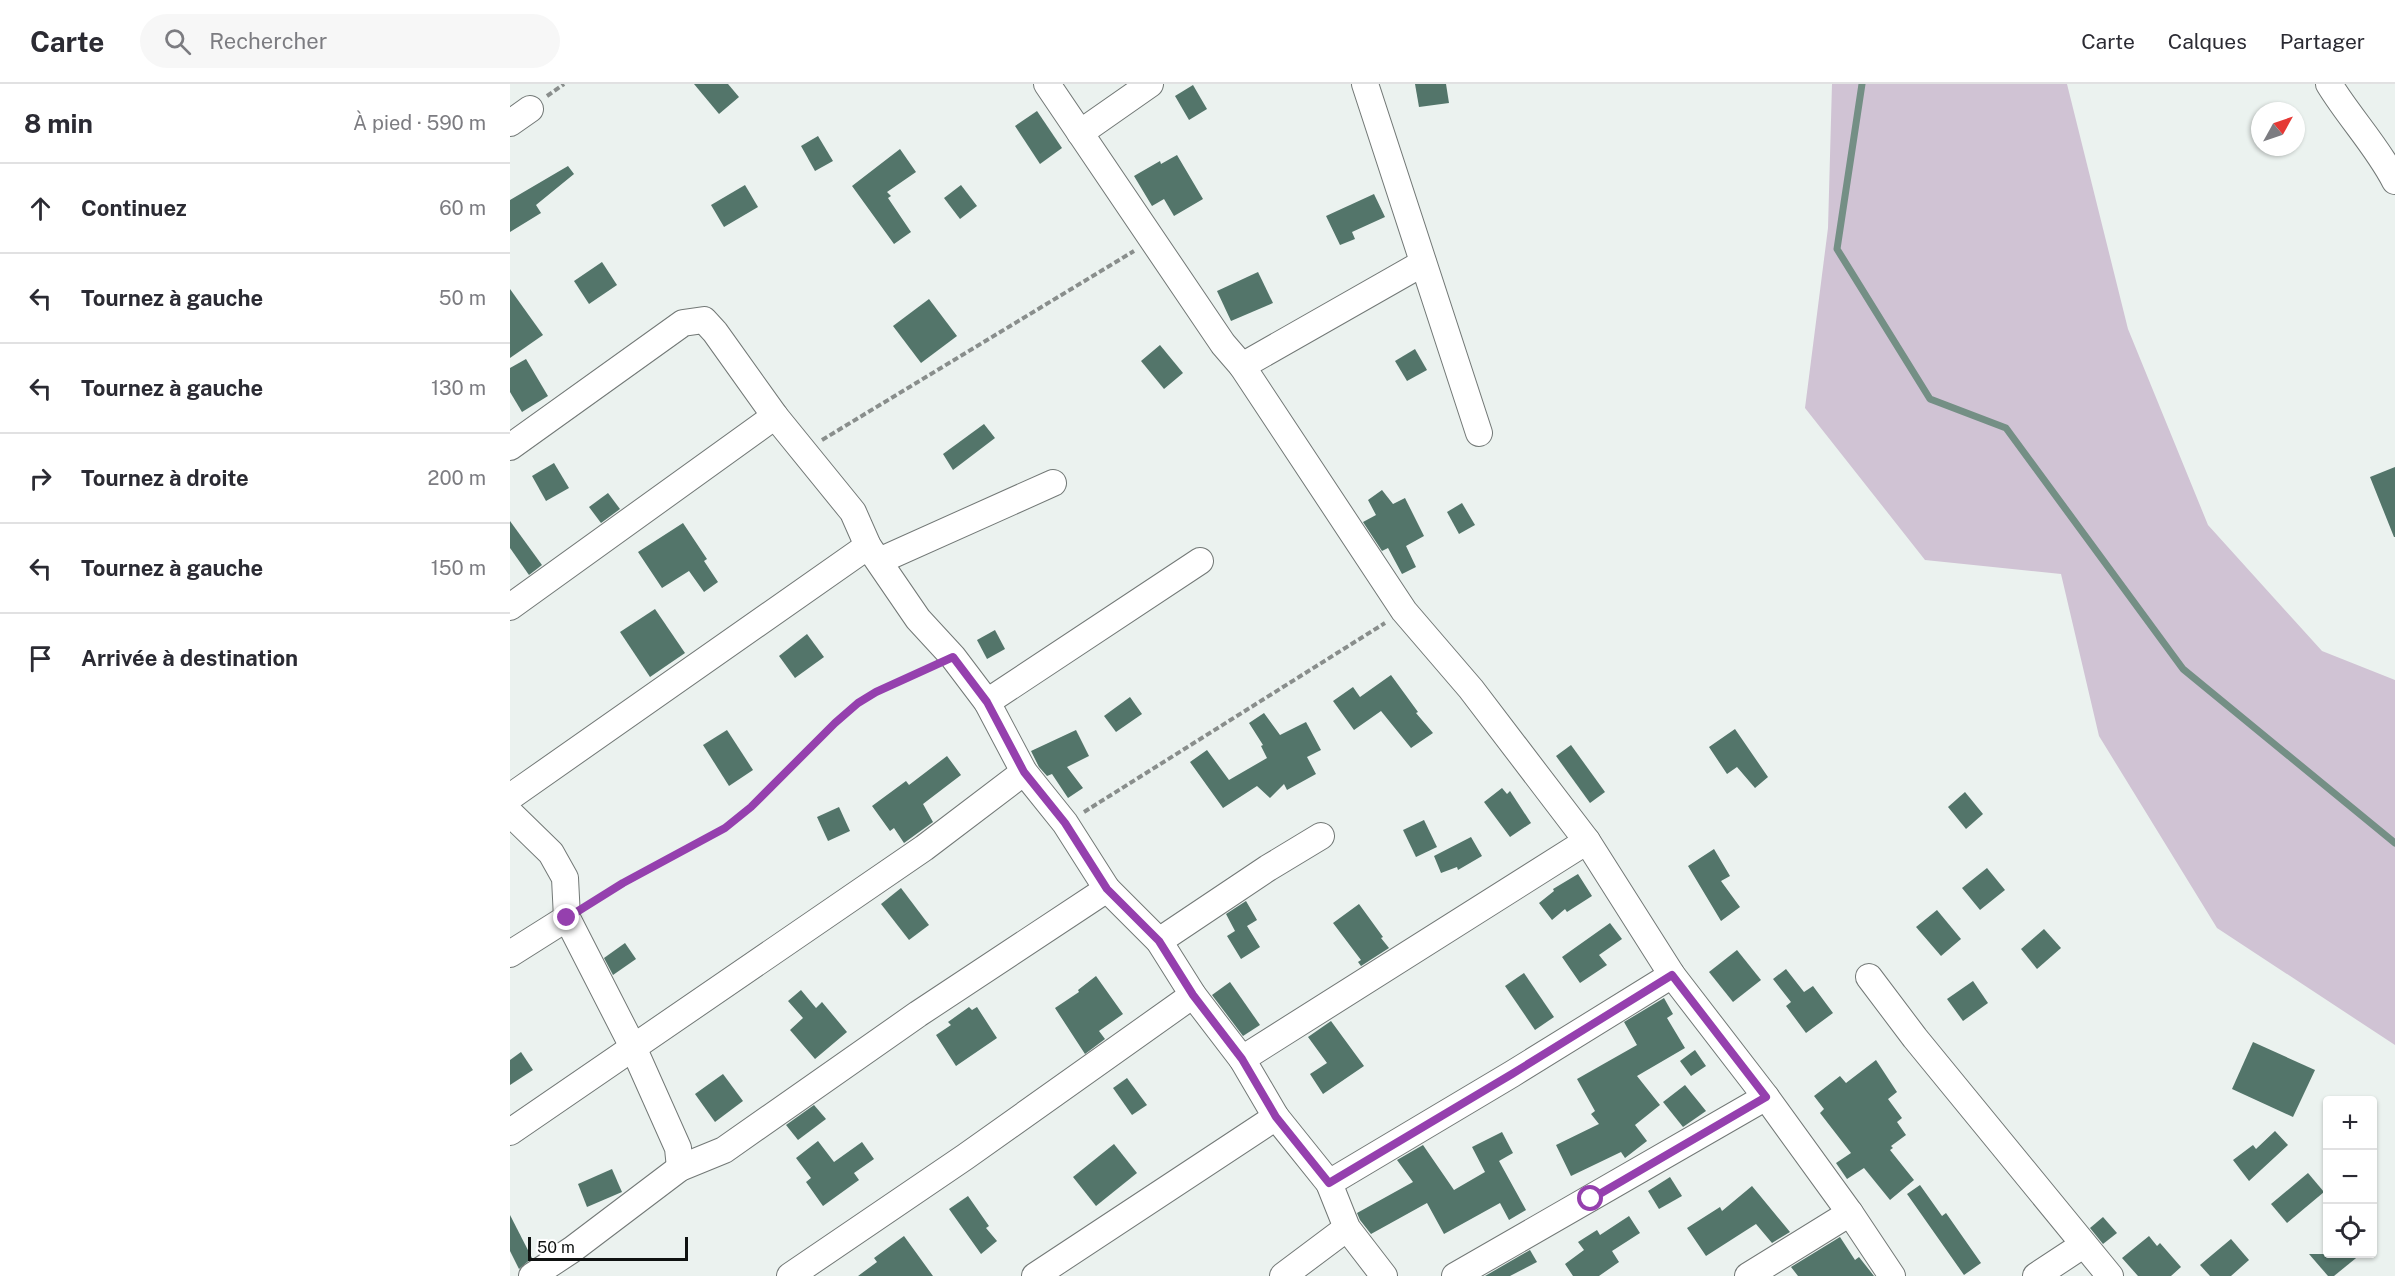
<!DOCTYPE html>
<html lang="fr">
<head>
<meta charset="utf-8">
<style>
	body { margin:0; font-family:"Public Sans",sans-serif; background:#f7f7f7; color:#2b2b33 }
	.controls { position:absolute; right:18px; bottom:18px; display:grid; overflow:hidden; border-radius:6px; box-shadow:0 2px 4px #0004 }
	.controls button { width:54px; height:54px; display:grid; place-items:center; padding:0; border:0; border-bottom:2px solid #e1e1e2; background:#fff; color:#2b2b33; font:30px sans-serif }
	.compass { position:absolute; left:1741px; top:18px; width:54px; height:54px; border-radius:50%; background:#fff; box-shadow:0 2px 4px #0004; rotate:50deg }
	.scale { position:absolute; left:18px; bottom:15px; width:160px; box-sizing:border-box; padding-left:6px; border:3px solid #0f1211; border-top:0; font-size:16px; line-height:21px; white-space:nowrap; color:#0f1211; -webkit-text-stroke:4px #fff; paint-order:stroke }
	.stop { position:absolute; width:18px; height:18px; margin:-14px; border:4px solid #9540ae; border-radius:50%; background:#fff }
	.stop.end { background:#9540ae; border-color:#fff; box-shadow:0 2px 6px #0008 }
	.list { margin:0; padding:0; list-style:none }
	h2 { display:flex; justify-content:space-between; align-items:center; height:78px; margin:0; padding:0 24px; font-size:26px }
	h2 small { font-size:20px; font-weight:400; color:#7c7c81 }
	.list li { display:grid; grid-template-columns:39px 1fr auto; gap:18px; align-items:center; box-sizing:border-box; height:90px; padding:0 24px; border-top:2px solid #e1e1e2 }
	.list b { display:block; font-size:22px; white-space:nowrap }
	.list em { font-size:20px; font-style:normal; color:#7c7c81 }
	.icon { flex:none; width:33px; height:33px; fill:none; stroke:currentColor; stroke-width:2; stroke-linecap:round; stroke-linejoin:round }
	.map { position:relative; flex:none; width:1885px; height:1192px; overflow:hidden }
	header { display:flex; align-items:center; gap:36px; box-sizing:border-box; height:84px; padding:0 30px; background:#fff; border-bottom:2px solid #e1e1e2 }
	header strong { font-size:28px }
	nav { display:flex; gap:33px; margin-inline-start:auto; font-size:21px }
	.search { width:420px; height:54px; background:#f7f7f7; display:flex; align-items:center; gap:15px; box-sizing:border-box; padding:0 21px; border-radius:33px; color:#7c7c81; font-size:22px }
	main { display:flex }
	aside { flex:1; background:#fff }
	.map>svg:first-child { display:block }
	.green { fill:#d0c3d4 }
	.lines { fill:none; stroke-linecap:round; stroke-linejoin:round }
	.stream { stroke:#748f85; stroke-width:7 }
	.building { fill:#53756a }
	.minor-casing { stroke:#727876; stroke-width:28 }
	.path { stroke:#898e8c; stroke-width:4; stroke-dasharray:6 3; stroke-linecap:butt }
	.minor { stroke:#fff; stroke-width:26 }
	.route { stroke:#9540ae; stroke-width:8 }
</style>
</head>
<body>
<header>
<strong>Carte</strong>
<div class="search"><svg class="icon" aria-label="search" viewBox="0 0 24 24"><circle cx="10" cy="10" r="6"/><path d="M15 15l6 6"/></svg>Rechercher</div>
<nav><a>Carte</a><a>Calques</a><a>Partager</a></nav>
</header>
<main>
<aside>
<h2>8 min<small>À pied · 590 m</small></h2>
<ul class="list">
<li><svg class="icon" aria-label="ahead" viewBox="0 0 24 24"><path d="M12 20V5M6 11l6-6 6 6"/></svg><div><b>Continuez</b></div><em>60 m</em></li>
<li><svg class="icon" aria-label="left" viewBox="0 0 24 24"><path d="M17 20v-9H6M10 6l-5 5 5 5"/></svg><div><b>Tournez à gauche</b></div><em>50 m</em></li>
<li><svg class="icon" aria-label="left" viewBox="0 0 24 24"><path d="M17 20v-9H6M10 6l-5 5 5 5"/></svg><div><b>Tournez à gauche</b></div><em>130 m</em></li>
<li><svg class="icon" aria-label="right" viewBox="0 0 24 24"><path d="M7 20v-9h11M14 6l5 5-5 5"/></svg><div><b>Tournez à droite</b></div><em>200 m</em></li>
<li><svg class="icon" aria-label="left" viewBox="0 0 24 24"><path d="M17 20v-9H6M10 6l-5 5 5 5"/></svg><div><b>Tournez à gauche</b></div><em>150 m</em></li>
<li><svg class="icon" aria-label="arrive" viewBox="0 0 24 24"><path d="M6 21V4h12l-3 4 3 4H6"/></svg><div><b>Arrivée à destination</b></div></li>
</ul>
</aside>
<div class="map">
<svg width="1885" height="1192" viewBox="0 0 1885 1192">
	<rect width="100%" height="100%" fill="#ebf2ef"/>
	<!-- green -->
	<path class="green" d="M1322,0h235l61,245 80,196 114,126 73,29v365l-178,-117 -118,-192 -38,-162 -136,-14 -120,-152 23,-180z"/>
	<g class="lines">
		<!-- stream -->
		<path class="stream" d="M1352,0l-25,165 93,150 76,29 177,241 212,174"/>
	</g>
	<!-- building -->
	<g class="building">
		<path d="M184,0h34l11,13 -20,17z"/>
		<path d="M905,0h31l3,19 -30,4z"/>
		<path d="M683,1l14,24 -18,11 -14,-24z"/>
		<path d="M527,27l25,37 -22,16 -25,-38z"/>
		<path d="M308,52l15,25 -18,10 -14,-25z"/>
		<path d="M390,65l16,23 -29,20 4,4 -3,2 23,34 -17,12 -42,-58z"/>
		<path d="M667,71l26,44 -29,17 -10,-17 -12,7 -18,-30 26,-15 1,3z"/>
		<path d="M58,82l6,8 -38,31 5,8 -31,19v-32z"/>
		<path d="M235,101l13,22 -34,20 -13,-22z"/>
		<path d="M451,101l16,21 -17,13 -16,-21z"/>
		<path d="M864,110l11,23 -33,15 3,7 -15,6 -14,-29z"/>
		<path d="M92,178l15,23 -28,19 -15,-23z"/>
		<path d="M748,188l15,31 -42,18 -14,-30z"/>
		<path d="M0,205l33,46 -33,23z"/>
		<path d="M419,215l28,37 -36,27 -28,-37z"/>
		<path d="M650,261l23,28 -19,16 -23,-28z"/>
		<path d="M905,265l12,21 -20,11 -12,-20z"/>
		<path d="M16,275l22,37 -26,16 -12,-20v-24z"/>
		<path d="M474,340l11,14 -42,32 -10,-16z"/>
		<path d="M44,379l15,25 -23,13 -14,-25z"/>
		<path d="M1885,383v70h-1l-24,-60z"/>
		<path d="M872,406l11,14 12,-6 19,38 -18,10 10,21 -14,7 -14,-26 -6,3 -19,-29 13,-7 -8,-15z"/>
		<path d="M98,409l12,16 -19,14 -12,-16z"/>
		<path d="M952,419l13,22 -16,9 -12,-22z"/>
		<path d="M0,437l32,44 -13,10 -19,-27z"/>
		<path d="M173,439l24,36 -3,2 14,21 -14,10 -15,-21 -27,17 -24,-36z"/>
		<path d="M145,525l30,44 -35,24 -30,-45z"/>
		<path d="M485,546l10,19 -18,10 -10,-19z"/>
		<path d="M297,550l17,23 -29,21 -16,-22z"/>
		<path d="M881,591l27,37 -2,1 17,20 -22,15 -30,-37 -27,19 -21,-29 20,-14 7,10z"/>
		<path d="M620,613l12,17 -26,18 -12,-16z"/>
		<path d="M754,629l16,22 26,-13 15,28 -14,7 9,17 -29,16 -3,-6 -14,14 -13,-12 -34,22 -33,-46 17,-12 22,30 38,-22 -6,-12 2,-1 -14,-22z"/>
		<path d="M1225,645l33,48 -13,11 -18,-21 -10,7 -18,-27z"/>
		<path d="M217,646l26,40 -24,16 -26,-41z"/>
		<path d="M566,646l13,26 -22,11 16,21 -15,10 -16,-24 -5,2 -8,-9 -8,-16z"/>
		<path d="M1061,661l34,47 -15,11 -34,-47z"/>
		<path d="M437,672l14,19 -38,29 10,18 -29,21 -10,-15 -4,3 -18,-25 34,-25 3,4z"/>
		<path d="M992,704l5,6 3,-3 21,32 -21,14 -26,-35z"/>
		<path d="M1455,708l18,22 -17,15 -18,-22z"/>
		<path d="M329,723l11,24 -22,10 -11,-24z"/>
		<path d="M914,736l13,27 -21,10 -13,-27z"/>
		<path d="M961,753l11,19 -24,14 -1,-3 -16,6 -7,-17z"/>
		<path d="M1204,765l16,27 -9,5 19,26 -19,14 -33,-55z"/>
		<path d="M1477,784l18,22 -25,20 -18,-22z"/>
		<path d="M1068,790l14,22 -25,16 -2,-3 -13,11 -13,-17 15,-12 -1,-2z"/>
		<path d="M391,804l28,37 -20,15 -28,-36z"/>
		<path d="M736,817l11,19 -10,6 13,21 -19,12 -14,-23 8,-5 -9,-17z"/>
		<path d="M849,820l24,33 -2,1 8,10 -28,18 -3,-4 3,-2 -28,-37z"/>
		<path d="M1427,826l24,29 -20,17 -25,-29z"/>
		<path d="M1100,839l12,16 -23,16 8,10 -27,18 -18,-26z"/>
		<path d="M1534,845l17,19 -24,21 -16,-20z"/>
		<path d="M115,859l11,16 -23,16 -9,-17z"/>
		<path d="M1227,866l24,30 -28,22 -24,-30z"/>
		<path d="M1276,885l18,23 9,-6 20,27 -27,20 -20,-27 5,-4 -18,-23z"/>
		<path d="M1014,889l30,44 -19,13 -30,-44z"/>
		<path d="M586,892l27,38 -24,17 6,8 -20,15 -30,-46 24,-16 -1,-2z"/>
		<path d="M1463,897l15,22 -25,18 -16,-22z"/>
		<path d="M720,898l30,43 -17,11 -31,-41z"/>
		<path d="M291,906l15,18 6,-6 25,30 -32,27 -25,-29 13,-12 -15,-17z"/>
		<path d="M1154,914l9,16 -6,4 18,30 -48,28 23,29 -25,20 12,16 -22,17 -4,-6 -50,24 -15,-31 43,-21 -8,-10 4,-3 -18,-32 60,-34 -13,-23z"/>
		<path d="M459,923l3,3 5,-3 20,31 -41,28 -20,-31 15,-10 -3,-3z"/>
		<path d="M821,937l33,45 -41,28 -13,-20 17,-11 -19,-26z"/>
		<path d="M1743,958l62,28 -22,47 -61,-28z"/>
		<path d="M1185,966l11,16 -15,10 -11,-15z"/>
		<path d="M11,968l12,18 -23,15v-25z"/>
		<path d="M1366,976l21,32 -9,7 14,19 -5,4 9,13 -15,11 2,2 -3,2 24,30 -24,20 -26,-32 -17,11 -11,-16 15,-10 -31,-40 4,-4 -10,-13 26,-20 6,7z"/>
		<path d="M213,990l20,27 -28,21 -20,-28z"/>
		<path d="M617,994l20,27 -15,10 -19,-27z"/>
		<path d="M1175,1001l21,26 -23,16 -20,-25z"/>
		<path d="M304,1021l12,14 -28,21 -12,-15z"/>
		<path d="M1765,1047l13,14 -39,36 -16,-21 20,-15 3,4z"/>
		<path d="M992,1048l11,21 -14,8 27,49 -17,10 -9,-17 -56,31 -17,-31 -56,31 -11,-14 -3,-7 56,-31 -16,-22 26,-15 31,45 31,-18 -13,-25z"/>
		<path d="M308,1057l16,21 28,-20 12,17 -20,14 5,7 -36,26 -17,-24 5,-4 -15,-20z"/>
		<path d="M604,1060l23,29 -41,33 -23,-29z"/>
		<path d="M102,1085l10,23 -35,15 -9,-23z"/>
		<path d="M1798,1089l16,19 -37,31 -16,-19z"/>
		<path d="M1160,1093l12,19 -23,13 -11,-18z"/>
		<path d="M1410,1101l22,31 4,-3 35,50 -17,12 -57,-81z"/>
		<path d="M1242,1102l38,46 -18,11 -16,-19 -50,32 -19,-28 33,-21 2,4z"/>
		<path d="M458,1112l21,30 -3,2 11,13 -16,13 -32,-45z"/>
		<path d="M0,1131l22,43 -13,11 -9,-18z"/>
		<path d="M1119,1132l11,17 -28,18 7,11 -20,14h-26l-8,-12 19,-14 -6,-8 19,-12 3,5z"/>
		<path d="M1593,1133l14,16 -14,11 -13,-16z"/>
		<path d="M394,1152l29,40h-75l19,-14 -3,-4z"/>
		<path d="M1639,1152l8,10 3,-3 21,24 -10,9h-33l-16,-18z"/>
		<path d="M1330,1153l15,23 4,-3 15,19h-76l-7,-9z"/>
		<path d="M1721,1155l18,21 -18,16h-21l-10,-11z"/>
		<path d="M1020,1166l7,12 -27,14h-25z"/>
		<path d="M1799,1170h52l-27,22h-6z"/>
	</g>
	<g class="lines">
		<defs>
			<g id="minor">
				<path d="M537,0l176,260 19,22 162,245 67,78 116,152 85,134 94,122 84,116 42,63"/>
				<path d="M855,0l114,349"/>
				<path d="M1819,0c20,33 48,62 66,97"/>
				<path d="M0,39l20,-14"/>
				<path d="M570,49l70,-49"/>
				<path d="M732,282l181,-103"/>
				<path d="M0,363l173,-124 21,-3 11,12 60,84 78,96 15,34 50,73 35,38 34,45 37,70 41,51 42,66 52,52 34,54 49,64 34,58 53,66 18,45 37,48"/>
				<path d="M369,477l174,-78"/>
				<path d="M0,523l265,-191"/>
				<path d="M477,618l213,-141"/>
				<path d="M0,713l358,-251"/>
				<path d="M0,729l41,40 14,25 2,40 66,129 45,101 2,20"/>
				<path d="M649,857l109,-73 53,-32"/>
				<path d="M0,870l57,-36"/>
				<path d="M1359,893l46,61 195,238"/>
				<path d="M732,975l345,-218"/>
				<path d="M0,1048l414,-284 100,-76"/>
				<path d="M819,1099l183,-109 160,-99"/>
				<path d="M22,1192l41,-27 107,-81 44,-18 194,-136 189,-125"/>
				<path d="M280,1192l175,-119 228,-162"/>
				<path d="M525,1192l241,-159"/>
				<path d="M773,1192l64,-48"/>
				<path d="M945,1192l311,-179"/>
				<path d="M1238,1192l102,-63"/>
				<path d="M1526,1192l47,-31"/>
			</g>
		</defs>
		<!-- minor casing -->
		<use href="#minor" class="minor-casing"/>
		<!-- path -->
		<g class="path">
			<path d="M37,12l17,-12"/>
			<path d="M312,356l312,-189"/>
			<path d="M574,728l301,-189"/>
			<path d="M80,819l135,-75 26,-21 84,-85 23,-19 18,-11 57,-26"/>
		</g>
		<!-- minor -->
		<use href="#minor" class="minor"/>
	</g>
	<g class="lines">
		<!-- route -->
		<path class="route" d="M57,834l56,-35 102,-55 26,-21 84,-84 23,-20 18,-11 77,-35 34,45 37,70 41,51 42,66 52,52 34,54 49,64 34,58 53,66 183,-109 160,-99 94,122 -175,102"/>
	</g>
</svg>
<div class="controls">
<button>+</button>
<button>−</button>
<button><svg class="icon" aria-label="locate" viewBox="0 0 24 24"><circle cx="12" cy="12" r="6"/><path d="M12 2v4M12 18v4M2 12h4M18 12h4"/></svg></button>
</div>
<svg class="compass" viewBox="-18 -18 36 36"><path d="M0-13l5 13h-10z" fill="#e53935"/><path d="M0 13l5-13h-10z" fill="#7c7c81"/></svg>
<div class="scale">50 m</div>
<div class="stop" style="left:1081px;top:1115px"></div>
<div class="stop end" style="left:57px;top:834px"></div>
</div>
</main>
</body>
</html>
